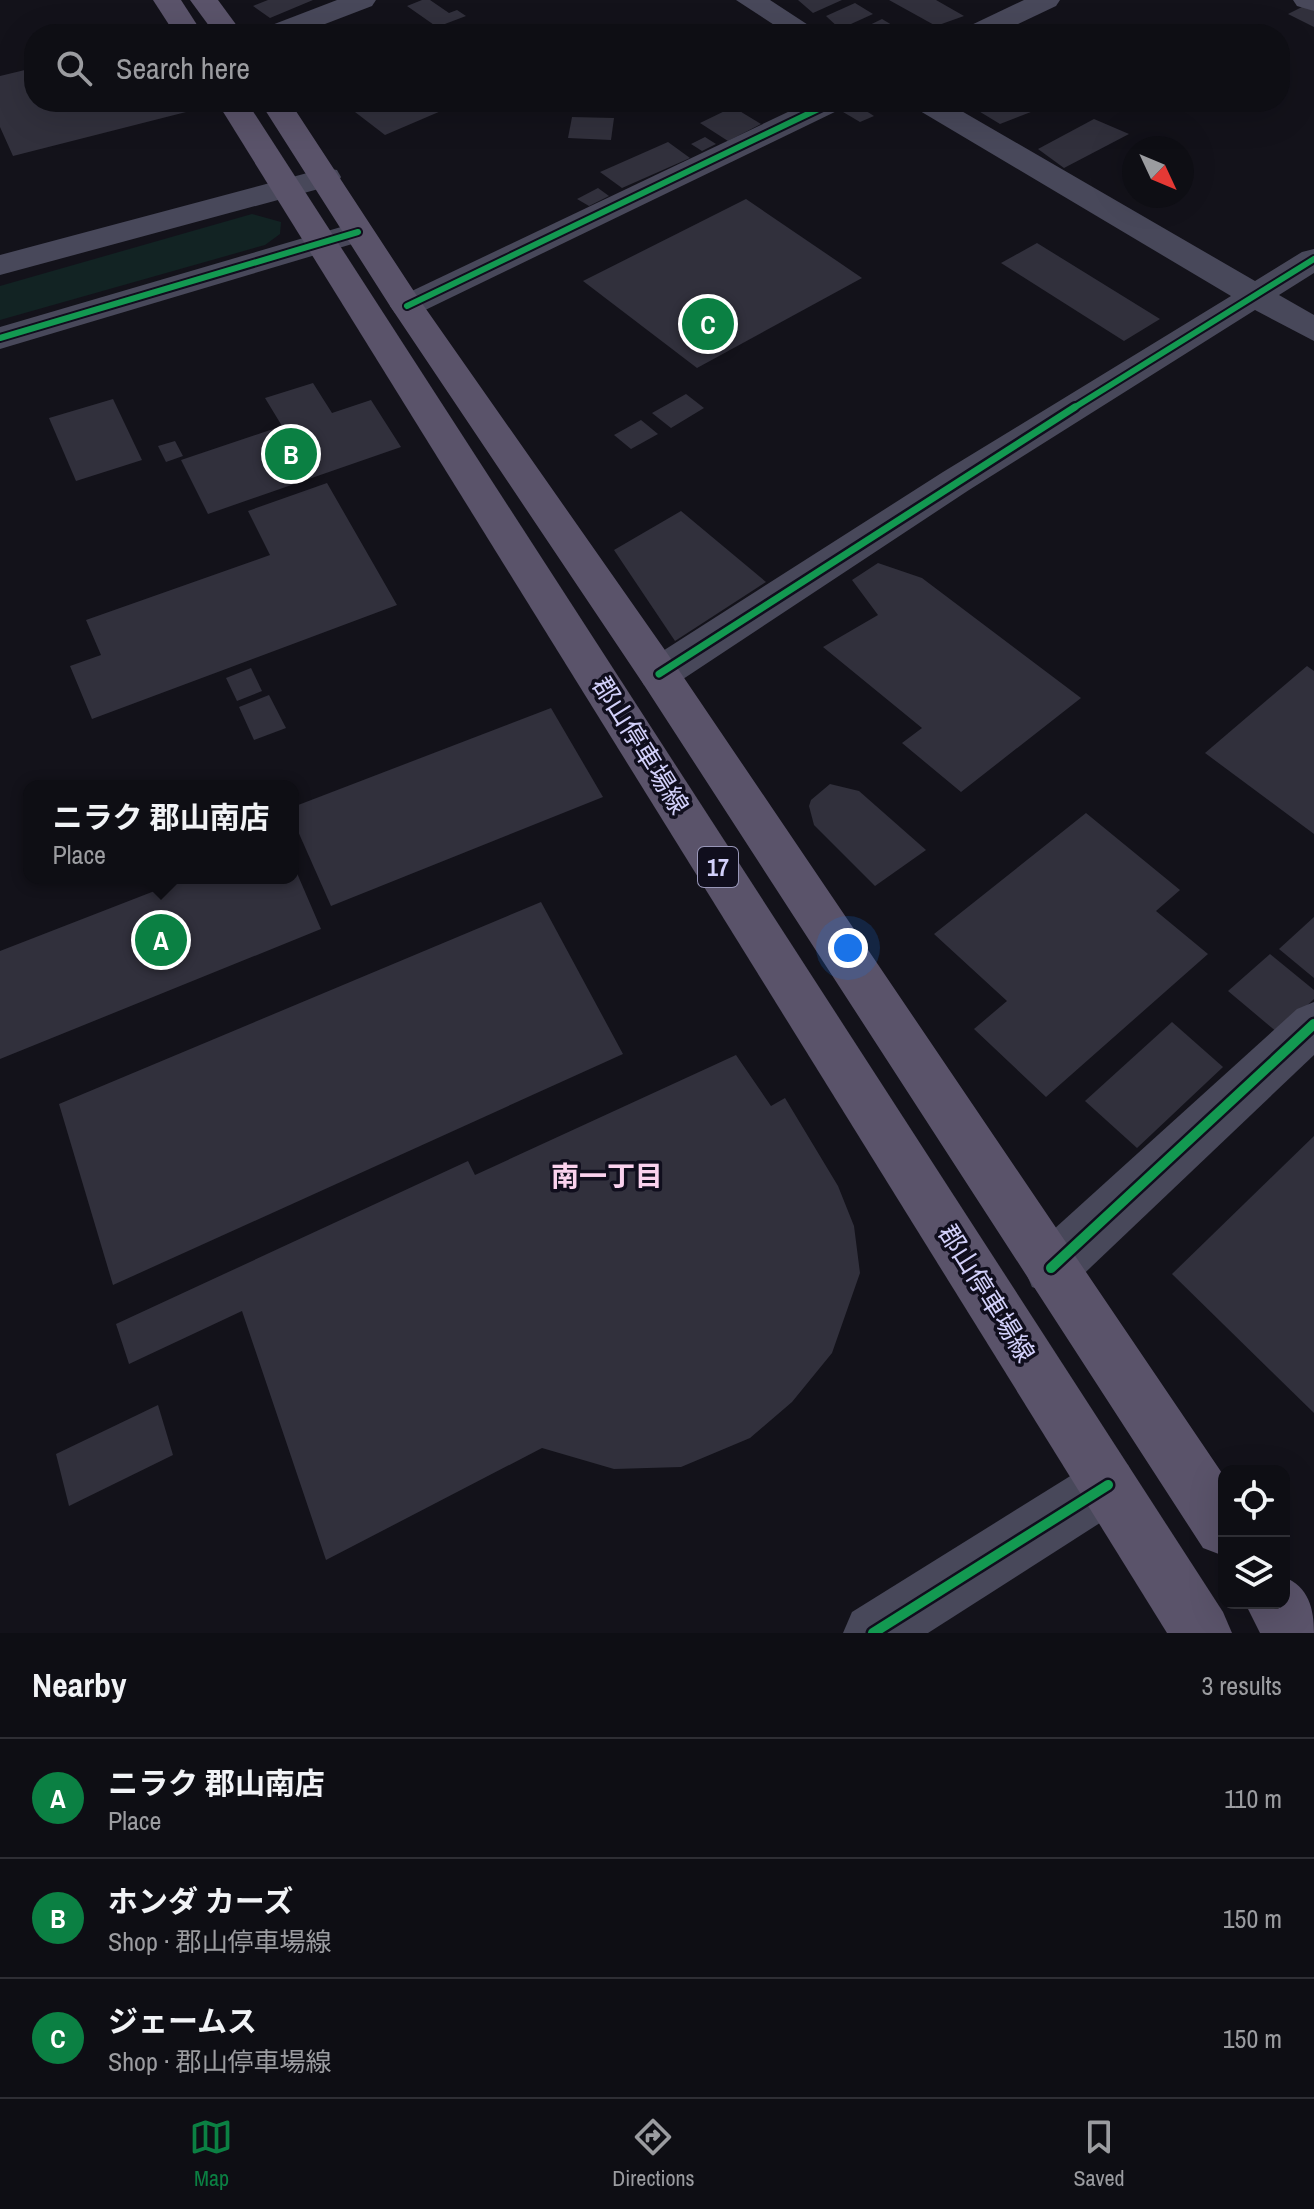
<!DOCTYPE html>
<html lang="en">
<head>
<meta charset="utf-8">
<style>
	body { margin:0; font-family:"Archivo Narrow","Noto Sans JP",sans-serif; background:#1c1c22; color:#f1f3f6 }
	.controls { position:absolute; right:24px; bottom:24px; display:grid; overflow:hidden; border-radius:16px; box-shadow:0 8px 32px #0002 }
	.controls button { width:72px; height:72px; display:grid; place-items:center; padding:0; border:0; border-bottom:2px solid #2e2e34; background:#0e0e14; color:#f1f3f6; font:40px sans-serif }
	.compass { position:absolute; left:1122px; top:136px; width:72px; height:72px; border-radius:50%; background:#0e0e14; box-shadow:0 8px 32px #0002; rotate:134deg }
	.you { position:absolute; left:848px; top:948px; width:28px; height:28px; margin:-20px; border:6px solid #fff; border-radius:50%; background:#1a73e8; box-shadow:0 0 0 12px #1a73e833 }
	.badge { display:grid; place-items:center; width:52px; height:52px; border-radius:50%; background:#0b8043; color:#fff; font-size:26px; font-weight:700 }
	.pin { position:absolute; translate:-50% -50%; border:4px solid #fff; box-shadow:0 2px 8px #0006 }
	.popup { position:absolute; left:23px; top:780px; width:276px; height:104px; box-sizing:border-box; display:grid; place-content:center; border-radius:16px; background:#0e0e14; filter:drop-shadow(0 2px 6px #0005); font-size:26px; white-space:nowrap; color:#9b9ca0 }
	.popup b { font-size:30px; color:#f1f3f6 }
	.popup::after { content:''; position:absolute; left:50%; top:100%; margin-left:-16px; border:16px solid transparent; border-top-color:#0e0e14 }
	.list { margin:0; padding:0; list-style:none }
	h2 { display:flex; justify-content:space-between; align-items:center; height:104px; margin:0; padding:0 32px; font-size:34px }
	h2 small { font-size:26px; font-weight:400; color:#9b9ca0 }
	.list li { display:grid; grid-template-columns:52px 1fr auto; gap:24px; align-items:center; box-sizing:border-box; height:120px; padding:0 32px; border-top:2px solid #2e2e34 }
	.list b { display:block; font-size:30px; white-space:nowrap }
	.list p { margin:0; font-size:26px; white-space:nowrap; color:#9b9ca0 }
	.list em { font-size:26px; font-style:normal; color:#9b9ca0 }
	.icon { flex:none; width:44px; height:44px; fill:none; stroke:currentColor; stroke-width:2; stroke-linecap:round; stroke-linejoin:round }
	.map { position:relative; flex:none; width:1314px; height:1633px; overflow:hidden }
	.search { position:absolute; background:#0e0e14; box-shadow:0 8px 32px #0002; left:24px; right:24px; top:24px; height:88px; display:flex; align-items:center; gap:20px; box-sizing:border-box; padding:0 28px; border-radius:32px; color:#9b9ca0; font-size:30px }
	.sheet { height:464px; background:#0e0e14 }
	nav { display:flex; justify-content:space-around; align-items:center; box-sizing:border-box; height:112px; border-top:2px solid #2e2e34; background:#0e0e14; font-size:22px; color:#9b9ca0 }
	nav a { display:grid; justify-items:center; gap:4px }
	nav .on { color:#0b8043 }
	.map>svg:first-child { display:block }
	.green { fill:#122323 }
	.building { fill:#31303c }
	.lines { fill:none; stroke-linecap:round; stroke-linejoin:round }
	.minor { fill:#48485a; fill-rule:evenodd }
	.tertiary { fill:#48485a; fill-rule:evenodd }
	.primary { fill:#5a536a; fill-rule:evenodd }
	.cycleway-far2-casing { stroke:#100e1d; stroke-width:10 }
	.cycleway-far1-casing { stroke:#100e1d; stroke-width:12 }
	.cycleway-casing { stroke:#100e1d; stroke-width:15 }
	.cycleway-far2 { stroke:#139951; stroke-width:6 }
	.cycleway-far1 { stroke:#139951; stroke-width:7 }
	.cycleway { stroke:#139951; stroke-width:10 }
	.labels { text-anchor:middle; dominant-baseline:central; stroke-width:7; stroke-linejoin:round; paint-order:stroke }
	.shield { fill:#100e1d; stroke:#9896b8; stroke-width:2 }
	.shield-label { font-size:24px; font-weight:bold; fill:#d2d0fa }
	.street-label { font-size:26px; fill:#d2d0fa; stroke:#100e1d }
	.neighbourhood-label { font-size:28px; font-weight:bold; fill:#fad2ee; stroke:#100e1d }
</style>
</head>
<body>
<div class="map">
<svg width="1314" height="1633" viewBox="0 0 1314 1633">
	<rect width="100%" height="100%" fill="#13121a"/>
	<!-- green -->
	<path class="green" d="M252,214l29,8 -1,12 -15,11 -265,75v-34z"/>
	<!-- building -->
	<g class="building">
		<path d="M268,0h45l-43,18 -17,-12z"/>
		<path d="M422,0h8l19,13 8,-3 9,6 -29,11 -30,-21z"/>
		<path d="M798,0h44l-29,13z"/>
		<path d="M889,0h47l28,16 -28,10z"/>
		<path d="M855,3l18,11 -33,15 -14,-13z"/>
		<path d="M1304,6l10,5v16l-26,-13z"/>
		<path d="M882,19l20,12 -8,3h-43z"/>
		<path d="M29,69l5,11v22h151l5,9 -177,45 -13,-29v-51z"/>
		<path d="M342,102h120l-77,33z"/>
		<path d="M852,102l22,14 -14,6 -22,-13z"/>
		<path d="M983,102h60l-12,6 5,2 -36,14 -28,-17z"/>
		<path d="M733,107l28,17 -33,17 -28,-18z"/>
		<path d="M572,117l42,1 -3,22 -43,-2z"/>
		<path d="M1094,119l35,15 -65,34 -26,-19z"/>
		<path d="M705,137l11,7 -14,7 -11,-7z"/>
		<path d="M668,142l22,16 -68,30 -22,-16z"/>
		<path d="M598,188l11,8 -20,10 -12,-7z"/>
		<path d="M746,199l116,79 -165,90 -114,-87z"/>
		<path d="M1037,243l123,76 -36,22 -123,-78z"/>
		<path d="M313,383l19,30 39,-13 30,47 -193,67 -27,-54 101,-34 -17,-28z"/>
		<path d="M686,394l18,14 -33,20 -19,-15z"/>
		<path d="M113,399l29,61 -66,21 -27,-63z"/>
		<path d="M641,420l17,14 -27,15 -17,-14z"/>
		<path d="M175,441l8,15 -17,6 -8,-16z"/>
		<path d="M327,483l70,122 -305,114 -22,-53 31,-11 -15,-35 184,-65 -22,-44z"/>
		<path d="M681,511l85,71 -91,59 -61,-91z"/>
		<path d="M878,563l44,15 159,120 -120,94 -59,-49 20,-15 -99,-81 55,-32 -26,-35z"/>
		<path d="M1307,666l7,5v163l-109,-81z"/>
		<path d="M251,668l11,23 -25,10 -11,-23z"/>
		<path d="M269,695l17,33 -32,12 -15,-33z"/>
		<path d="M551,708l52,89 -272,109 -38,-86v-13z"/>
		<path d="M830,784l29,7 67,59 -51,36 -61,-61 -5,-19 2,-6z"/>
		<path d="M1086,813l94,77 -24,21 52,43 -162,143 -72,-68 33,-28 -73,-67z"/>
		<path d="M293,864l28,65 -321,130v-108l188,-73h105z"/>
		<path d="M541,902l82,152 -510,231 -54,-181z"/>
		<path d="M1314,917v61l-35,-29z"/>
		<path d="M1270,954l44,36v9l-36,34 -50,-42z"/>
		<path d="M1172,1022l51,45 -86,81 -52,-47z"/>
		<path d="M736,1055l35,51 14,-8 53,88 16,40 6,47 -28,80 -40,49 -42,36 -69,29 -67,2 -72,-21 -216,112 -84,-249 -113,53 -13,-40 352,-163 7,14z"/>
		<path d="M1314,1136v277l-142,-139z"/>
		<path d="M158,1405l15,50 -104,51 -13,-52z"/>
	</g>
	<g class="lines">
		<!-- minor -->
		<g class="minor">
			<path d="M337,0h39l-4,6 -73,28h-39l4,-6z"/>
			<path d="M736,0h34l52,34h-34z"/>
			<path d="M1024,0h36l-4,6 -59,28h-36l4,-6z"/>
			<path d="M1293,0h21v11l-17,-5z"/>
			<path d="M809,102h39l-5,6 -424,205 -12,4 -12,-4 -5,-7 5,-7z"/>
			<path d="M910,102h36l309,179 47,-29 12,-3v24l-35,22 35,20v26l-59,-31 -286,180 -295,195 -15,5 -15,-5 -6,-11 6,-11 299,-191 288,-176 -316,-188z"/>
			<path d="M326,168l11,2 4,7 -4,7 -337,91v-20z"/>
			<path d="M358,222l11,3 5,7 -5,7 -369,110v-22z"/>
			<path d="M1314,1002v53l-244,232 -19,7 -19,-7 -8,-19 8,-19 265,-240z"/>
		</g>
		<!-- tertiary -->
		<path class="tertiary" d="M1108,1456l20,9 9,20 -9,20 -200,128h-85l9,-21 236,-147z"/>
		<!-- primary -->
		<g class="primary">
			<path d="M153,0h28l22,34h-28z"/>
			<path d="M190,0h28l25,34h-28z"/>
			<path d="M217,102h30l976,1510 9,21h-65z"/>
			<path d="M260,102h30l129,197 255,364 550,813v80l-21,-8 -559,-863 -254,-379z"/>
			<path d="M1284,1577c25,10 30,32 30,56h-54l-15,-30h39z"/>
		</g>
		<defs>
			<g id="cycleway-far2">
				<path d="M407,306l426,-204"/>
				<path d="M0,338l358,-106"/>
				<path d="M1072,409l242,-150"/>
			</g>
			<path id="cycleway-far1" d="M659,674l416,-267"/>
			<g id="cycleway">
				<path d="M1051,1268l263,-244"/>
				<path d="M873,1633l235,-148"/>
			</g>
		</defs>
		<!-- cycleway-far2 casing -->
		<use href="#cycleway-far2" class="cycleway-far2-casing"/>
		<!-- cycleway-far1 casing -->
		<use href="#cycleway-far1" class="cycleway-far1-casing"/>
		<!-- cycleway casing -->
		<use href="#cycleway" class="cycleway-casing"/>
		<!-- cycleway-far2 -->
		<use href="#cycleway-far2" class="cycleway-far2"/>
		<!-- cycleway-far1 -->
		<use href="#cycleway-far1" class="cycleway-far1"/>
		<!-- cycleway -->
		<use href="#cycleway" class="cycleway"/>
	</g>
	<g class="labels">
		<!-- shield labels -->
		<rect class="shield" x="698" y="847" width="40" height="40" rx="6"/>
		<g class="shield-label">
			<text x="718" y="867">17</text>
		</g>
		<!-- street labels -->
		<g class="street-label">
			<text transform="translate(641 745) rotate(58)">郡山停車場線</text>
			<text transform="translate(987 1293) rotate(58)">郡山停車場線</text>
		</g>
		<!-- neighbourhood labels -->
		<g class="neighbourhood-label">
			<text x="607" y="1176">南一丁目</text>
		</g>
	</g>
</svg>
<div class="controls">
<button><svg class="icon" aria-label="locate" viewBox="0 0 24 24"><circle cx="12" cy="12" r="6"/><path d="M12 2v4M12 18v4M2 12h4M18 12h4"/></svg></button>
<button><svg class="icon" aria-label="layers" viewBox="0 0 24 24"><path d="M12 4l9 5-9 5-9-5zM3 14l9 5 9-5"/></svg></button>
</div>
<svg class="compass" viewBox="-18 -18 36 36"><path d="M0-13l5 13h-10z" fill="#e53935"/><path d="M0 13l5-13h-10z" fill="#9b9ca0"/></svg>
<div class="you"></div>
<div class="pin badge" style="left:161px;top:940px">A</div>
<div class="popup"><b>ニラク 郡山南店</b>Place</div>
<div class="pin badge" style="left:291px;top:454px">B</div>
<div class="pin badge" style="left:708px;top:324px">C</div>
<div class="search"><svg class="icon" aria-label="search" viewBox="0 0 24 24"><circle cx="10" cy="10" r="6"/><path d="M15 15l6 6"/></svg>Search here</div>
</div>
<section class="sheet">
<h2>Nearby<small>3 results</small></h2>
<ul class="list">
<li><span class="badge">A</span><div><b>ニラク 郡山南店</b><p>Place</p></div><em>110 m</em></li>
<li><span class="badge">B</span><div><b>ホンダ カーズ</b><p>Shop · 郡山停車場線</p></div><em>150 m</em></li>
<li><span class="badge">C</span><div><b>ジェームス</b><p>Shop · 郡山停車場線</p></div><em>150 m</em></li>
</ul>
</section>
<nav>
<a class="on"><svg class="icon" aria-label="map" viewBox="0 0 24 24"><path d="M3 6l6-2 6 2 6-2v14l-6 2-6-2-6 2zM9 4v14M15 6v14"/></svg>Map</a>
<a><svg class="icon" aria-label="directions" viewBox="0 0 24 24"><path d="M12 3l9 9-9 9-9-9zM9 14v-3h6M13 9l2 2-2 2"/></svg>Directions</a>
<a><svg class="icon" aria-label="saved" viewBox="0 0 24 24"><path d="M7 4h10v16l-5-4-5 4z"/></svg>Saved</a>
</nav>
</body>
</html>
